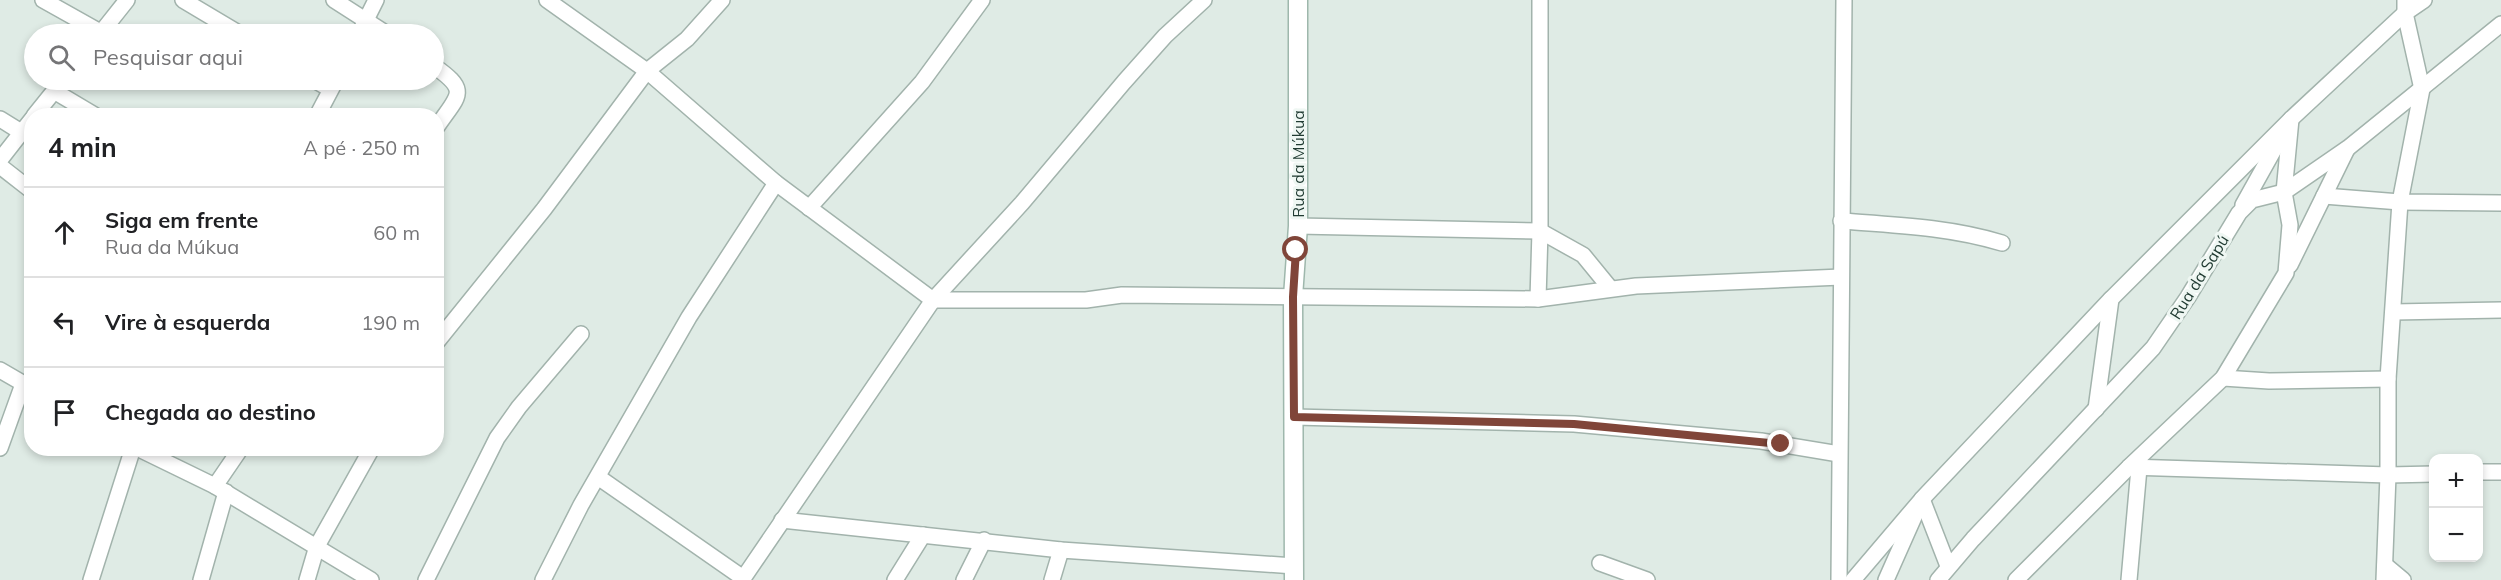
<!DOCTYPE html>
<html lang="pt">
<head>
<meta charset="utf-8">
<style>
	body { margin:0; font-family:Mulish,sans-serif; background:#f2f2f2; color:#202124 }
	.controls { position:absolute; right:18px; bottom:18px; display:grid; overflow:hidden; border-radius:12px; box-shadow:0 3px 9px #0003 }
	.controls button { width:54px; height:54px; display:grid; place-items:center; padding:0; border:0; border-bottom:2px solid #e0e0e0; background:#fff; color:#202124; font:30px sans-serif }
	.stop { position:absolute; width:18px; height:18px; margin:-14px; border:4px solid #804539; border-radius:50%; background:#fff }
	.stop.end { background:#804539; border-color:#fff; box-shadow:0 2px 6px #0008 }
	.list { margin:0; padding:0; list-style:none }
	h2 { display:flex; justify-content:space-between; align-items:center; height:78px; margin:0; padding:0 24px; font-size:26px }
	h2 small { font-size:20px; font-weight:400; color:#757577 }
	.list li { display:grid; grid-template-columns:39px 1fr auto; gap:18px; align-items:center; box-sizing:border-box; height:90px; padding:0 24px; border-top:2px solid #e0e0e0 }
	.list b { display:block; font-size:22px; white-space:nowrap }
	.list p { margin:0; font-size:20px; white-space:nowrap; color:#757577 }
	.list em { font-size:20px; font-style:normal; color:#757577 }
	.icon { flex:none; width:33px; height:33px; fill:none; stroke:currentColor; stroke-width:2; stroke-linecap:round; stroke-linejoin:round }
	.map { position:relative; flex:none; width:2501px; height:580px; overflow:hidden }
	.search { position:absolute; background:#fff; box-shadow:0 3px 9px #0003; left:24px; top:24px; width:420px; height:66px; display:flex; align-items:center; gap:15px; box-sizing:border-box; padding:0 21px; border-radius:33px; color:#757577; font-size:22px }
	.panel { position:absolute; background:#fff; box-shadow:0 3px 9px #0003; left:24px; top:108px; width:420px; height:348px; border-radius:24px }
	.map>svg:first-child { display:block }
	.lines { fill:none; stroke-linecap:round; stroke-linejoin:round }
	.street-casing { stroke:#a2b3ac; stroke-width:18 }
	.secondary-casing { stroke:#9eb7ac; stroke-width:21 }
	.street { stroke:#fff; stroke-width:15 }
	.secondary { stroke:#fff; stroke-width:18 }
	.route { stroke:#804539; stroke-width:8 }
	.labels { text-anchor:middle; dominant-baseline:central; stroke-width:6; stroke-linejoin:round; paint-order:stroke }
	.street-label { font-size:16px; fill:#203b32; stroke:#eff7f3 }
</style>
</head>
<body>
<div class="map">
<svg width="2501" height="580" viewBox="0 0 2501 580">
	<rect width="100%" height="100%" fill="#dfebe5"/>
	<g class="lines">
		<defs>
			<g id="street">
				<path d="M43,0l59,33"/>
				<path d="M183,0l57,34"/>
				<path d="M334,0l53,34"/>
				<path d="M547,0l100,71 129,112 157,117h153l36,-5 416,4 98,-13 205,-9"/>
				<path d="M100,34l27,-34"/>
				<path d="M359,34l17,-34"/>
				<path d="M434,66c37,26 24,29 2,62"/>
				<path d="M314,80l16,9"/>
				<path d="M54,91l42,25"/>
				<path d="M34,116l29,-36"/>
				<path d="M317,116l19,-36"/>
				<path d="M0,119l21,13"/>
				<path d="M0,160l32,-41"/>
				<path d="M0,166l32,25"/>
				<path d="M2324,196l76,6 101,1"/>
				<path d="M2243,205l38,-68"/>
				<path d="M809,208l113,-126 60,-82"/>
				<path d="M1841,221c54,4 109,6 161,22"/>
				<path d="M1298,226l242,5 43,24 27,33"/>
				<path d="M2290,265l57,-116"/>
				<path d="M1538,299l2,-68v-231"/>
				<path d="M2393,312l108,-2"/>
				<path d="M436,343l108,-134 103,-138 40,-32 35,-39"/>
				<path d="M0,370l31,18"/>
				<path d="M2223,378l46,3 119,-2"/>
				<path d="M2096,409l15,-110"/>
				<path d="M1294,417l280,7 187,17 78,13"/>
				<path d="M0,448l23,-64"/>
				<path d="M137,448l78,38 156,94"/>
				<path d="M2129,467l259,8 46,-1"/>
				<path d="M2478,472h23"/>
				<path d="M598,477l145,101"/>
				<path d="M215,486l26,-38"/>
				<path d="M782,520l279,30 233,16"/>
				<path d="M1600,563l47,17"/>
				<path d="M2385,565l18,15"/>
				<path d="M91,580l42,-132"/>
				<path d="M201,580l25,-88"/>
				<path d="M307,580l10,-34 55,-98"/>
				<path d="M426,580l71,-142 22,-31 62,-73"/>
				<path d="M543,580l38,-75 108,-188 87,-134"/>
				<path d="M742,580l191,-280 89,-97 102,-121 41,-46 39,-36"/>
				<path d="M895,580l28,-45"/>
				<path d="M964,580l20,-40"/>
				<path d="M1052,580l9,-30"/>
				<path d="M1839,580l5,-580"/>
				<path d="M1853,580l69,-81 26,67"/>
				<path d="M1886,580l36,-81 189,-200 180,-180 114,-106 19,-13"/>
				<path d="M1938,580l35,-41 180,-191 35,-51 51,-84 13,-13 32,-8 64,-44 153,-124"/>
				<path d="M2016,580l113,-113 94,-89 63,-105 4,-48 -6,-33 7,-73"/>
				<path d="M2129,580l10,-112"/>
				<path d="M2384,580l4,-105v-96l12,-177 22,-113 -17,-76v-13"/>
			</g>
			<path id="secondary" d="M1294,580l-1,-283 5,-71v-226"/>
		</defs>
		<!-- street casing -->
		<use href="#street" class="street-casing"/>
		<!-- secondary casing -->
		<use href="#secondary" class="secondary-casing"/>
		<!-- street -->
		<use href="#street" class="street"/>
		<!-- secondary -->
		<use href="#secondary" class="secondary"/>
	</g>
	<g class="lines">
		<!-- route -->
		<path class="route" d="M1296,250l-3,47 1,120 280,7 207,20"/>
	</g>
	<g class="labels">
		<!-- street labels -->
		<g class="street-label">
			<text transform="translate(1298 164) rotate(-90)">Rua da Múkua</text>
			<text transform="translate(2199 277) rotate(-58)">Rua da Sapú</text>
		</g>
	</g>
</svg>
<div class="controls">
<button>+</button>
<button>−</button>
</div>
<div class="stop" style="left:1296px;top:250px"></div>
<div class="stop end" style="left:1781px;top:444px"></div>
<div class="search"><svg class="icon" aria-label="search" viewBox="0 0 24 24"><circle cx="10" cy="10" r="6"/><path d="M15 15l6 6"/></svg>Pesquisar aqui</div>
<section class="panel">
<h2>4 min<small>A pé · 250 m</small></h2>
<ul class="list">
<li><svg class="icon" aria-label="ahead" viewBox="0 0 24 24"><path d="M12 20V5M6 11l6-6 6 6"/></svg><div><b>Siga em frente</b><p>Rua da Múkua</p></div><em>60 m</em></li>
<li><svg class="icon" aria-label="left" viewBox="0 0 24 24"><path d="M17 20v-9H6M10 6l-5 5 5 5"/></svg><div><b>Vire à esquerda</b></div><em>190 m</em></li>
<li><svg class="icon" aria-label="arrive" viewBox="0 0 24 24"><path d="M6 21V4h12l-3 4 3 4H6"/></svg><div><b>Chegada ao destino</b></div></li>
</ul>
</section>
</div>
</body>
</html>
